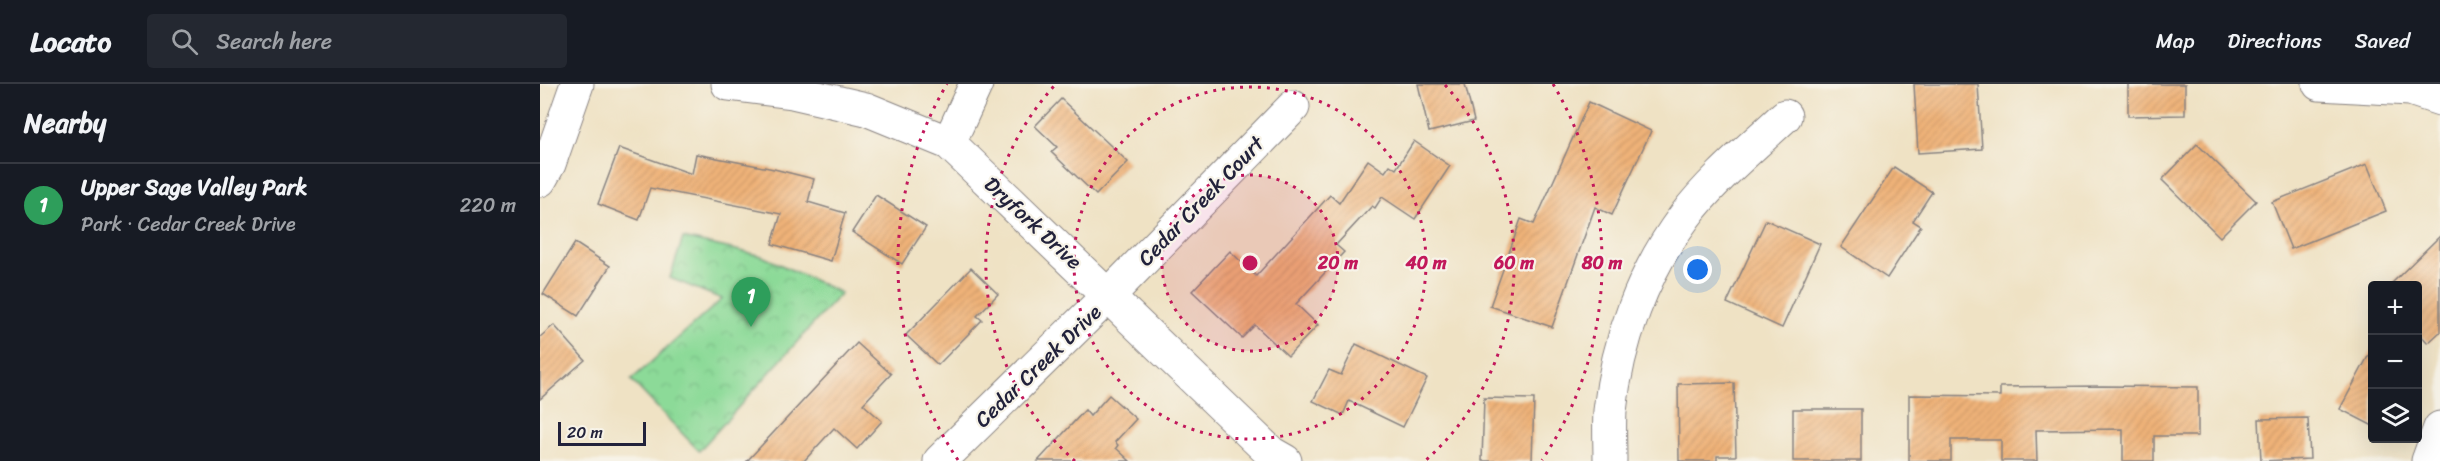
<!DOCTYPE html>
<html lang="en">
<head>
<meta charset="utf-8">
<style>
	body { margin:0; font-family:Sriracha,sans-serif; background:#242831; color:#f1f3f6 }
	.controls { position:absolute; right:18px; bottom:18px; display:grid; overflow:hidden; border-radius:6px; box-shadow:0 6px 24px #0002 }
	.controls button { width:54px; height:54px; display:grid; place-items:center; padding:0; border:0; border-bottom:2px solid #363941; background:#171b24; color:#f1f3f6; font:30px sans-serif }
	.scale { position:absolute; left:18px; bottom:15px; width:88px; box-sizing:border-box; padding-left:6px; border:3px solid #22223b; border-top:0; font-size:16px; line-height:21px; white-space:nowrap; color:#22223b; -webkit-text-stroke:4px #f7f3e8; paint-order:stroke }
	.you { position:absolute; left:1158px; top:186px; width:21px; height:21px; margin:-15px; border:4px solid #fff; border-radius:50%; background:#1a73e8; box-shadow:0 0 0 9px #1a73e833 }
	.badge { display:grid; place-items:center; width:39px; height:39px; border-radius:50%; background:#1f6fb2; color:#fff; font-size:20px; font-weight:700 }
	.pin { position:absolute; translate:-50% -50px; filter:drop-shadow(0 2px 3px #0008) }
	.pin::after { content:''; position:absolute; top:32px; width:21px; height:18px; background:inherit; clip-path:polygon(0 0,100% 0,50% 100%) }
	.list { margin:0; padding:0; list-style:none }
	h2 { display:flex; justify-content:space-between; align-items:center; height:78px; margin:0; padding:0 24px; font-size:26px }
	h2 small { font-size:20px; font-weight:400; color:#9ea1a6 }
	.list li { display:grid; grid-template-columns:39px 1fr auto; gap:18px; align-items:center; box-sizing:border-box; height:84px; padding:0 24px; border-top:2px solid #363941 }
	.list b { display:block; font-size:22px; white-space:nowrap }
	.list p { margin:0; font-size:20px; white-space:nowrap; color:#9ea1a6 }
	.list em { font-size:20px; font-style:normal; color:#9ea1a6 }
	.icon { flex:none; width:33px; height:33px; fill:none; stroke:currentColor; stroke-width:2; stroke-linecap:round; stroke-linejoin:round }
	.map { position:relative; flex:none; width:1900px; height:377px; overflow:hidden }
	header { display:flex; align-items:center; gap:36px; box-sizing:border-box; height:84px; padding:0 30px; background:#171b24; border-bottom:2px solid #363941 }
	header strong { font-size:28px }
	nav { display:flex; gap:33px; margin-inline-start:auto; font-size:21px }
	.search { width:420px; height:54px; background:#242831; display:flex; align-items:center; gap:15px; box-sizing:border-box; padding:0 21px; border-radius:6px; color:#9ea1a6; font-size:22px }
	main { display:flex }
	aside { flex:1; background:#171b24 }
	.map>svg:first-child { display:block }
	.park { fill:url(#park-crowns); stroke:#577e6a; stroke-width:1.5 }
	.building { fill:url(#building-hatch) }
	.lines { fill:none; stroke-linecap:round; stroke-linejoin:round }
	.minor-casing { stroke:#888280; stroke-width:35 }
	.minor { stroke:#fff; stroke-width:33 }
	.ring { fill:none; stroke:#c2185b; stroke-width:3; stroke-dasharray:3 6 }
	.labels { text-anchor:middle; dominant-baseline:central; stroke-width:4.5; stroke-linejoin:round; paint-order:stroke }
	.street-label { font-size:21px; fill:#22223b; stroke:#f7f3e8 }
	.centre { fill:#c2185b; stroke:#f7f3e8; stroke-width:3 }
	.ring-label { font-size:18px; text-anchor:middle; font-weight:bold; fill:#c2185b; stroke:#f7f3e8; stroke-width:4.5; stroke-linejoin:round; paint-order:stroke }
</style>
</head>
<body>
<header>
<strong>Locato</strong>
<div class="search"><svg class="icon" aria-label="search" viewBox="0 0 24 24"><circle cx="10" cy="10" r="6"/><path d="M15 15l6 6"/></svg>Search here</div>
<nav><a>Map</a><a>Directions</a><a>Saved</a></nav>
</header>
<main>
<aside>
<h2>Nearby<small></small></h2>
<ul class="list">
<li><span class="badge" style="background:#2e9e5b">1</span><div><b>Upper Sage Valley Park</b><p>Park · Cedar Creek Drive</p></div><em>220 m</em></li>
</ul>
</aside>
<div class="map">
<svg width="1900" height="377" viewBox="0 0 1900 377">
	<defs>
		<pattern id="park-crowns" width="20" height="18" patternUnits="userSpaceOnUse" patternTransform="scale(1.5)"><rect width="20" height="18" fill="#8cda98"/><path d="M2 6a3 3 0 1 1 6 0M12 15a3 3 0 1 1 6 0" fill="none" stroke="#78bb84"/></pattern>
		<pattern id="building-hatch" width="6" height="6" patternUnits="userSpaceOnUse" patternTransform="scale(1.5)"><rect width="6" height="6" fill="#efb278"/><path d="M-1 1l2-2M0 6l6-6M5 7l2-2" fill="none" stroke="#cd9969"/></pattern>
	</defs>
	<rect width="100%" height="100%" fill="#f7f3e8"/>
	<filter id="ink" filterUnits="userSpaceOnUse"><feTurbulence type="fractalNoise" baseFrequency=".0167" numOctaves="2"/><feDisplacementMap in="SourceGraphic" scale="12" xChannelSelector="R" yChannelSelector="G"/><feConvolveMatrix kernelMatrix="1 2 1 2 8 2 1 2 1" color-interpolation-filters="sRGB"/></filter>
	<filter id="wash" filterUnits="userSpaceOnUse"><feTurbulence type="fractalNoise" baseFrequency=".008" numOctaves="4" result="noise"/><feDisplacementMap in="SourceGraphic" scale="24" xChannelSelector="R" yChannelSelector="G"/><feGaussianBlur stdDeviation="1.35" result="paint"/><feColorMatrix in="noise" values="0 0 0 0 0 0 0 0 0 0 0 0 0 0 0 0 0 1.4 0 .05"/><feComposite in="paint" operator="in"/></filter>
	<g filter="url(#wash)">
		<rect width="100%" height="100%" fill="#efe2c4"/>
		<!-- park -->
		<path class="park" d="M143,154l79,18 79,37 -142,158 -68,-71 91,-81 -52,-21z"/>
		<g id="blocks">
			<!-- building -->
			<g class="building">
				<path d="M878,0h47l9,37 -45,11z"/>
				<path d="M1374,0h64l4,65 -64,4z"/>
				<path d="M1588,0h57v31l-57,1z"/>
				<path d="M521,15l67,63 -32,33 -45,-43 6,-5 -22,-21z"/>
				<path d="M1049,18l62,29 -39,84 -17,-8 -43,120 -62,-21 31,-87 13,5z"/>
				<path d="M874,57l36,25 -35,53 -33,-22 -7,11 -3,-2 -36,39 8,7 -48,52 22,21 -30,31 -33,-31 -13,13 -50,-47 38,-40 26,25 74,-81 9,8 29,-43 17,12 5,-7 6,4z"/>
				<path d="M1657,60l59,57 -36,36 -58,-57z"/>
				<path d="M79,64l73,26 4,-20 78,15 40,10 -6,23 37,11 -14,48 -59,-17 9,-30 -131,-26 -11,32 -41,-16z"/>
				<path d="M1827,80l19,47 -95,38 -19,-47z"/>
				<path d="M1354,83l38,25 -19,29 8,5 -34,52 -46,-31z"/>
				<path d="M336,111l50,32 -24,37 -50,-32z"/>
				<path d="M1226,136l54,24 -38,84 -55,-25z"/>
				<path d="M1900,152v96l-12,11 -10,-11v-47h-28z"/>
				<path d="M35,159l35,23 -32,50 -35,-22z"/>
				<path d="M431,184l27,26 -21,22 5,4 -44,45 -32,-30z"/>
				<path d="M14,241l31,35 -45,39v-62z"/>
				<path d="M317,259l34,31 -28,30 19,17 -25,28 -23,-21 -30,33h-57z"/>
				<path d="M816,260l71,34 -24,49 -54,-26 -6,14 -30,-14 16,-31 12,5z"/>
				<path d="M1833,263v79l-33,-17z"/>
				<path d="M1194,299l2,73h-19v5h-38l-1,-77z"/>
				<path d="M1562,302l96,1v49h-44v25h-31v-32l-87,1 1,31h-36v-21h-50v21h-42v-66l91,1v-9z"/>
				<path d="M569,311l27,24 -21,23 3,3 -2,3 14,13h-92l47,-51 5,6z"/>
				<path d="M944,314l50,1 -2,62h-50z"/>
				<rect x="1253" y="325" width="68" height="52"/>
				<path d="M1768,334l2,41 -49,2 -2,-42z"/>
			</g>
		</g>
	</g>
	<g filter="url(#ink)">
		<use href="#blocks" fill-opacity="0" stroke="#888280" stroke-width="1.5"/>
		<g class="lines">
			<defs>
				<g id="minor">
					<path d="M188,0l64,8 74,17 83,34 322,310 14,8"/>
					<path d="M1779,0l91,5 30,10"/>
					<path d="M409,59l27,-59"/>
					<path d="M0,96l9,-16 28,-80"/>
					<path d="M400,377l169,-166 184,-188"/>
					<path d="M1070,377c0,-17 -1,-34 0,-50 7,-69 33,-139 75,-195 27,-36 67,-69 100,-100"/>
					<path d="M1888,377l12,-33"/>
				</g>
			</defs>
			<!-- minor casing -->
			<use href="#minor" class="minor-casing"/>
			<!-- minor -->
			<use href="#minor" class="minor"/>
		</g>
	</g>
	<!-- distance rings -->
	<circle cx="710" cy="179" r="88" fill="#c2185b" fill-opacity=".12"/>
	<g class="ring">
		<circle cx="710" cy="179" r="88"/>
		<circle cx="710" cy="179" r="176"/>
		<path d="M535 377A264 264 0 0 1 515 1M905 1A264 264 0 0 1 885 377"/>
		<path d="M418 376A352 352 0 0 1 407 0M1013 0A352 352 0 0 1 1002 376"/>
	</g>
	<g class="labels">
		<!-- street labels -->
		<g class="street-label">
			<text transform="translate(661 117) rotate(-46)">Cedar Creek Court</text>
			<text transform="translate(493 139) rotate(43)">Dryfork Drive</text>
			<text transform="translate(498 282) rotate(-44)">Cedar Creek Drive</text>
		</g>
	</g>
	<circle cx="710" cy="179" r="9" class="centre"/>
	<g class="ring-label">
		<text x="798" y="185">20 m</text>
		<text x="886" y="185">40 m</text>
		<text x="974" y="185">60 m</text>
		<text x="1062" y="185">80 m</text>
	</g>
</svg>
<div class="controls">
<button>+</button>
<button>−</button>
<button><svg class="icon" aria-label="layers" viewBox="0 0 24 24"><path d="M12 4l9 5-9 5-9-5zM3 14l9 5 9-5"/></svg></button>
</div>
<div class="scale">20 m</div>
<div class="you"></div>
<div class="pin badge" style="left:211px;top:243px;background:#2e9e5b">1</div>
</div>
</main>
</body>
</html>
